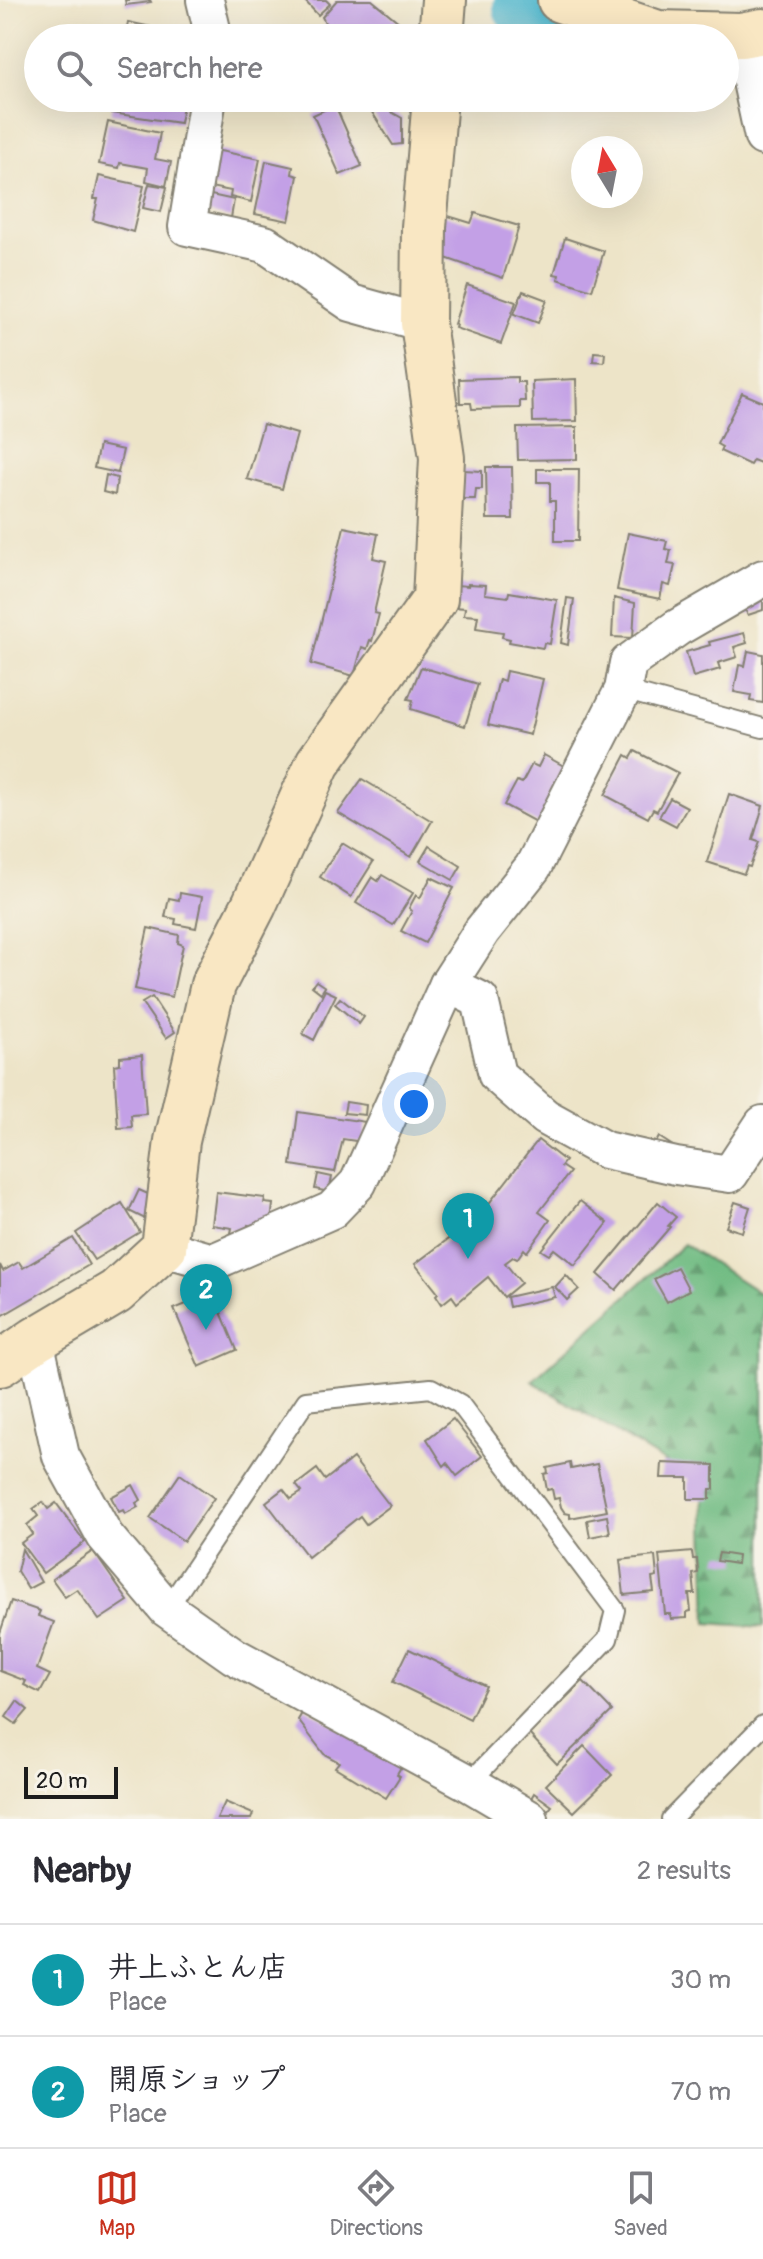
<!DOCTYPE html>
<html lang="en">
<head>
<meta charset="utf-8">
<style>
	body { margin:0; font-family:Pangolin,"Klee One",sans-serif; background:#f7f7f7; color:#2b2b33 }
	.compass { position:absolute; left:571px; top:136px; width:72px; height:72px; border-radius:50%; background:#fff; box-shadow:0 8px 32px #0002; rotate:350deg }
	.scale { position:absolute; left:24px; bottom:20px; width:94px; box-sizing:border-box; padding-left:8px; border:4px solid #1c1c1c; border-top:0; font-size:22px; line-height:28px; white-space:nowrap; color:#1c1c1c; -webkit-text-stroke:6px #f7f3e8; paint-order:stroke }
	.you { position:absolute; left:414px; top:1104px; width:28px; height:28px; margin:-20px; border:6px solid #fff; border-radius:50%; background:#1a73e8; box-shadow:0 0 0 12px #1a73e833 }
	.badge { display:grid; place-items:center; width:52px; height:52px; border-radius:50%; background:#c8321e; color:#fff; font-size:26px; font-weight:700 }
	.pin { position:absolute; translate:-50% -66px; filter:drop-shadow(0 2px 4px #0008) }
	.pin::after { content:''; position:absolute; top:42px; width:28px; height:24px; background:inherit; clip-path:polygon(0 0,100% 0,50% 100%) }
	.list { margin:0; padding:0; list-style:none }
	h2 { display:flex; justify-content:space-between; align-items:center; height:104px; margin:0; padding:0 32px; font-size:34px }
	h2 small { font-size:26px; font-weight:400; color:#7c7c81 }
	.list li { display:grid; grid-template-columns:52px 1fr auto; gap:24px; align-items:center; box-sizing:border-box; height:112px; padding:0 32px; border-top:2px solid #e1e1e2 }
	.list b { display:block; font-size:30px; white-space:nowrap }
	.list p { margin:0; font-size:26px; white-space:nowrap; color:#7c7c81 }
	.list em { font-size:26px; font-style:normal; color:#7c7c81 }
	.icon { flex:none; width:44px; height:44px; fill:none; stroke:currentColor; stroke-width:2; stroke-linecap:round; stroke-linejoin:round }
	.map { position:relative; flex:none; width:763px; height:1819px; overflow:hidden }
	.search { position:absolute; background:#fff; box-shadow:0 8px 32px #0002; left:24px; right:24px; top:24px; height:88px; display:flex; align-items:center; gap:20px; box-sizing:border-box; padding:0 28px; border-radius:44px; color:#7c7c81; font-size:30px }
	.sheet { height:328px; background:#fff }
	nav { display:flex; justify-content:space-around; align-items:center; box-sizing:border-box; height:112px; border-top:2px solid #e1e1e2; background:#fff; font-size:22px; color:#7c7c81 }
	nav a { display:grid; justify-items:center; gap:4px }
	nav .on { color:#c8321e }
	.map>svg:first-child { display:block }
	.forest { fill:url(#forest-firs); stroke:#466c50; stroke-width:2 }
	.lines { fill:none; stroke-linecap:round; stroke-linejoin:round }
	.river { stroke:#4db5cc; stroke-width:56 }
	.building { fill:#c3a0e6 }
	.lane-casing { stroke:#848072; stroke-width:22 }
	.street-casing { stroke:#848072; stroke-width:40 }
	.secondary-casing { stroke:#848072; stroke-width:48 }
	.lane { stroke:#fff; stroke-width:18 }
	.street { stroke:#fff; stroke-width:36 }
	.secondary { stroke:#f9e7c3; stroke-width:44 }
</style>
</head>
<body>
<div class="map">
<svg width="763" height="1819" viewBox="0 0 763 1819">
	<defs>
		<pattern id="forest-firs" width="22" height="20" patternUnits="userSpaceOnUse" patternTransform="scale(2)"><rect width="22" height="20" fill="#71bc83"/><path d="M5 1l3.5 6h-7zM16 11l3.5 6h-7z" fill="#5c986a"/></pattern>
	</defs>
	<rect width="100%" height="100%" fill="#f7f3e8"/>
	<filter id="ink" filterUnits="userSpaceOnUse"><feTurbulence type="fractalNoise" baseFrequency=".0125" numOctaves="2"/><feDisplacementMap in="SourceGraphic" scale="16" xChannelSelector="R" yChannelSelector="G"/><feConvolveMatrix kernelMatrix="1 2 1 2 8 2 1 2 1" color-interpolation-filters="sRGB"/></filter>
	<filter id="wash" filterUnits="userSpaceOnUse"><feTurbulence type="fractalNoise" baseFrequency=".006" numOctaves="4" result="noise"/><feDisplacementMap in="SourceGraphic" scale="32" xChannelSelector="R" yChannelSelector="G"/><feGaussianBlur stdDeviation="1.8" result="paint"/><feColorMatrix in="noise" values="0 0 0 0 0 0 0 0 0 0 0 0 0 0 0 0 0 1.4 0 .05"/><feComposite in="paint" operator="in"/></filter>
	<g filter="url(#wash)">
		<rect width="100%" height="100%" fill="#ede4c8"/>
		<!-- forest -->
		<path class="forest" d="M684,1244l79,51v332l-56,-4 -4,-138 -171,-104z"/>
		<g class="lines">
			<!-- river -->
			<path class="river" d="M521,7l32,31"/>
		</g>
		<g id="blocks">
			<!-- building -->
			<g class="building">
				<path d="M125,0h25l1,2 -25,3z"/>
				<path d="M304,0h22l4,4 -12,11z"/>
				<path d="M337,0h35l34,28 -8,10h-65l-11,-21z"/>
				<path d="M128,22l47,10 -1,6h-49z"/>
				<path d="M114,98l70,2 -4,23 -69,-10z"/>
				<path d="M375,103l27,15v26l-9,1 -23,-36z"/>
				<path d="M335,105l27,61 -22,9 -27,-60z"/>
				<path d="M108,122l52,11 -5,26 16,3 -5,24 -20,-5 2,-13 -28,-5 -1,5 -20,-4z"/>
				<path d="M210,149l50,10 -9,43 -21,-5 1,-6 -21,-4z"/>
				<path d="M266,161l27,6 -1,7 6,2 -9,45 -34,-7z"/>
				<path d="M99,176l45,10 -11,46 -40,-12 5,-21h-4z"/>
				<path d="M149,184l18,3 -6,25 -18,-4z"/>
				<path d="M211,195l23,5 -3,18 -24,-5z"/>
				<path d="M475,213l44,13 -16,52 -66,-23 5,-41 29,9z"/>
				<path d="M565,238l39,13 -12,39 -34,-11 1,-4 -5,-1z"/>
				<path d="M467,285l49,17 -15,42 -46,-16 1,-3 -2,-1z"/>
				<path d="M523,291l24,9 -9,23 -24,-9z"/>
				<path d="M594,352l11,1 -1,9 -11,-1z"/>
				<path d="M517,377v5h7l1,19h-5v7l-48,1 -1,-6h-11l-1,-24z"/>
				<path d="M576,379l1,42 -44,1 -1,-41z"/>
				<path d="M742,393l21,9v62l-10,-4 -3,5 -30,-14 2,-4 -5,-3z"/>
				<path d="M263,424l34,10 -15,55 -35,-10z"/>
				<path d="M577,427v32l-59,1 -1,-32z"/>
				<path d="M99,445l24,5 -5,23 -24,-5z"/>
				<path d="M486,467h26l1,52h-26z"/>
				<path d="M537,469h42l-1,72h-23v-40h-5v-19h-13z"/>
				<path d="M463,470l19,1v18h-6l-1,10h-13z"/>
				<path d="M106,475l11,3 -2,17 -12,-3z"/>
				<path d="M344,527l34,7 -5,24 13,3 -12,52 5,1 -7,27 -2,-1 -3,9 -5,-2 -8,29 -43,-12z"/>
				<path d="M628,533l39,8 -2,8 6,1 -3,14 7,1 -5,21 -7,-2 -3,15 -43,-9z"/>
				<path d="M468,584l18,1 -1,9 23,3 1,-5 48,8 -7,44 -6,-1 -1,5 -34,-6 1,-3 -8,-2 1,-5 -27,-4 2,-12 -14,-1 1,-7 -11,-1 2,-22 12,1z"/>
				<path d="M763,585v25l-15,5 -9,-16z"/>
				<path d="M567,598l7,1 -6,46 -7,-2z"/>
				<path d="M614,598l21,5 -2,35 -21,-1z"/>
				<path d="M744,633l3,10 -13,4 3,10 -19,6 2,6 -27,8 -7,-25 24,-7 -1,-3z"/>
				<path d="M748,651l15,3v49l-13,-2 1,-6 -17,-3 5,-27 6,1z"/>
				<path d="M421,667l57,17 -13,42 -54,-17 2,-9 -5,-1z"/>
				<path d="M506,671l37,8 -13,56 -42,-10 11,-46 5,2z"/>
				<path d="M635,751l43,22 -21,38 -4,-2 -5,9 -43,-23 21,-40 5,3z"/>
				<path d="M544,755l25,14 -30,55 -35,-19 13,-24 5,2 10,-19 6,3z"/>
				<path d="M362,779l70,42 -21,36 -73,-44z"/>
				<path d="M729,794l34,12 -10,34 6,2 -9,25 -3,-1 -3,8 -37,-12z"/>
				<path d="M670,798l17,9 -11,19 -17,-9z"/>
				<path d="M342,843l31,19 -22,35 -31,-20z"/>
				<path d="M429,846l32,20 -8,14 -33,-19z"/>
				<path d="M382,875l31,18 -20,32 -37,-22 16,-26 6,4z"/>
				<path d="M431,877l23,11 -29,55 -24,-12 11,-20 -3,-3 7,-13 4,3z"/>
				<path d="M180,893l22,4 -6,31 -21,-4 1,-5 -11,-2 4,-19 10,2z"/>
				<path d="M148,928l31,7 -1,8 5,2 -11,52 -37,-8z"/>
				<path d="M316,981l9,6 -4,6 -9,-7z"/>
				<path d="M325,990l11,5 -22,45 -11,-6z"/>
				<path d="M152,997l23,35 -9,6 -24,-35z"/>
				<path d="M340,998l24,19 -5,7 -24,-20z"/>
				<path d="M142,1055l4,59 -15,1 1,12 -14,1 -4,-63 6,-1v-7z"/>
				<path d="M346,1102l20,3 -1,10 -21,-2z"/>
				<path d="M298,1112l68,10 -3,20 -20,-3 -8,33 -44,-7z"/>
				<path d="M659,1137l17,11h-23z"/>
				<path d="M538,1140l27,21 -4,5 9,6 -31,40 11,8 -23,32 -3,-3 -7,10 -4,-2 -8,6 16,20 -17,14 -16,-20 -31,26 -5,-7 -10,8 -6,-9 2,-2 -23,-29 65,-49z"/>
				<path d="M318,1174l14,3 -3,15 -14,-3z"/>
				<path d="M139,1190l20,9 -10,22 -20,-10z"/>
				<path d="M216,1192l49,6 -1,5 9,1 -2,18 -9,6 -14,-3 -1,11 -16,-3 1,-5 -20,-3z"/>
				<path d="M580,1201l28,22 -33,42 -21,-16 -5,6 -8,-5z"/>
				<path d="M658,1202l18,15 -8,9 2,1 -54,63 -18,-16z"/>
				<path d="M735,1202l15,5 -8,25 -16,-5z"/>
				<path d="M122,1203l18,29 -46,28 -18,-27z"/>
				<path d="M73,1238l16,27 -89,52v-52l3,6 16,-9 4,6z"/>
				<path d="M677,1267l12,23 -22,12 -13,-23z"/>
				<path d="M566,1275l13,14 -12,11 -12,-13z"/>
				<path d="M552,1287l3,10 -46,10 -2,-10z"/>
				<path d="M213,1293l24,57 -38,17 -25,-58z"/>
				<path d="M453,1419l29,37 -25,20 -10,-13 -3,3 -17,-27z"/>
				<path d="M353,1458l37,48 -24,18 -6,-8 -52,41 -42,-55 17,-13 8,10 11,-7 -6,-7 21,-16 8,11z"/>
				<path d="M570,1463l1,6 26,-5 10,47 -37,7v-4l-5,-1 -4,-6 -2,-9 -5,1 -2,-10 -5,1 -3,-16 4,-1 -1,-5z"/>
				<path d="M662,1463l52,2v24h-4v10h-22v-21h-27z"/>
				<path d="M180,1474l34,24 -30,43 -34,-23z"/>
				<path d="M133,1485l8,15 -5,3 2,4 -13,7 -2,-4 -4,2 -8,-15z"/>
				<path d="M43,1502l5,7 8,-6 29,39 -42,31 -22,-30 12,-9 -6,-9 11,-9 -5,-7z"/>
				<path d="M607,1516l3,17 -20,4 -3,-17z"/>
				<path d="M22,1549l19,33 -13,7 -11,-18z"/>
				<path d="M93,1551l35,50 -29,19 -22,-31 -12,8 -13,-18z"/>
				<path d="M692,1552l1,7h4l1,14 -5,1 2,20h-6l2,17 -4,1v6l-16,1 -1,-5h-5l-6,-59z"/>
				<path d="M719,1553l19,3 -1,8 -20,-3z"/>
				<path d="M655,1556l2,21 -5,1 2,14 -30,3 -4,-35z"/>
				<path d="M11,1601l29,10 -2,5 16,6 -17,47 13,6 -10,18 -16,-8 2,-4 -26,-10v-38z"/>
				<path d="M409,1649l77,37 -16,33 -77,-37z"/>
				<path d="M583,1681l29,30 -55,53 -28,-30z"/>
				<path d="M17,1701l11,9 -12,14 -10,-7z"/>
				<path d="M305,1708l97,57 -5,9 3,2 -14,22 -51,-31 4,-5 -15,-8 -26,-34z"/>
				<path d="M584,1746l28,29 -38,37 -28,-27z"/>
				<path d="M534,1793l18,13 -5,6 -17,-12z"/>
				<path d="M225,1802l28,12 -2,5h-34z"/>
			</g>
		</g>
	</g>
	<g filter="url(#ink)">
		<use href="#blocks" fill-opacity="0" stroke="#848072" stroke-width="2"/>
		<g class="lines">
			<defs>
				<g id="lane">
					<path d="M623,690l140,38"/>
					<path d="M167,1609l139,-208 125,-13 29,16 155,206 -7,29 -139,144"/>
					<path d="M671,1819l92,-94"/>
				</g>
				<g id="street">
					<path d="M205,0l9,38"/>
					<path d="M741,35l22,102"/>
					<path d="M208,98l-21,129 78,17 86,59 72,20"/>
					<path d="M448,984l32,16 17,75 48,42 60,33 71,16 54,8 33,-50"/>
					<path d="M164,1248l49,14 119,-52 26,-27 90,-199 34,-53 51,-64 90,-177 5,-27 49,-35 86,-50"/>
					<path d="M35,1340l26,116 44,80 62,73 67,47 235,127 61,36"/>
				</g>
				<g id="secondary">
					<path d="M560,0l98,33 83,2 22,-4"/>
					<path d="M441,38l3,-38"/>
					<path d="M0,1364l35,-24 81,-48 48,-44 13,-107 36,-156 41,-80 64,-142 117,-164 7,-141 -19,-135 1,-96 11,-129"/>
				</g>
			</defs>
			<!-- lane casing -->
			<use href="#lane" class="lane-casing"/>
			<!-- street casing -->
			<use href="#street" class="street-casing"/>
			<!-- secondary casing -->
			<use href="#secondary" class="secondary-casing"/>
			<!-- lane -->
			<use href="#lane" class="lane"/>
			<!-- street -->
			<use href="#street" class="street"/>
			<!-- secondary -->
			<use href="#secondary" class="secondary"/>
		</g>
	</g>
</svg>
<svg class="compass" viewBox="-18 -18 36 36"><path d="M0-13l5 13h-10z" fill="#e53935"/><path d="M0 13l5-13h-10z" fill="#7c7c81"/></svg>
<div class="scale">20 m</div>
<div class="you"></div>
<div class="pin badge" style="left:468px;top:1259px;background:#0f9aa8">1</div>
<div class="pin badge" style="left:206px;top:1330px;background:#0f9aa8">2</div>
<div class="search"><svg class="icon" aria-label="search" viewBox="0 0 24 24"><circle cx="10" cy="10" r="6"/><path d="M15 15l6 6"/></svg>Search here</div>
</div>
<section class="sheet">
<h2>Nearby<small>2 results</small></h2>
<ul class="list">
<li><span class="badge" style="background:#0f9aa8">1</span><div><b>井上ふとん店</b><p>Place</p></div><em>30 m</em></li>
<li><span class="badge" style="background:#0f9aa8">2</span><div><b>開原ショップ</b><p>Place</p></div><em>70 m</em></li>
</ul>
</section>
<nav>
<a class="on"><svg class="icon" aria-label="map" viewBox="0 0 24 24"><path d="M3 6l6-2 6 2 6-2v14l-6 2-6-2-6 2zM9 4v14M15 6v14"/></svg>Map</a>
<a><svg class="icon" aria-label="directions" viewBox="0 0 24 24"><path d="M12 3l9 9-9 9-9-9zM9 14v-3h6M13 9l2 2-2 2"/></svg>Directions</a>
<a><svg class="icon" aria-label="saved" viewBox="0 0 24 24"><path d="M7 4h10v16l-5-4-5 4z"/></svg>Saved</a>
</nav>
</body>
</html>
